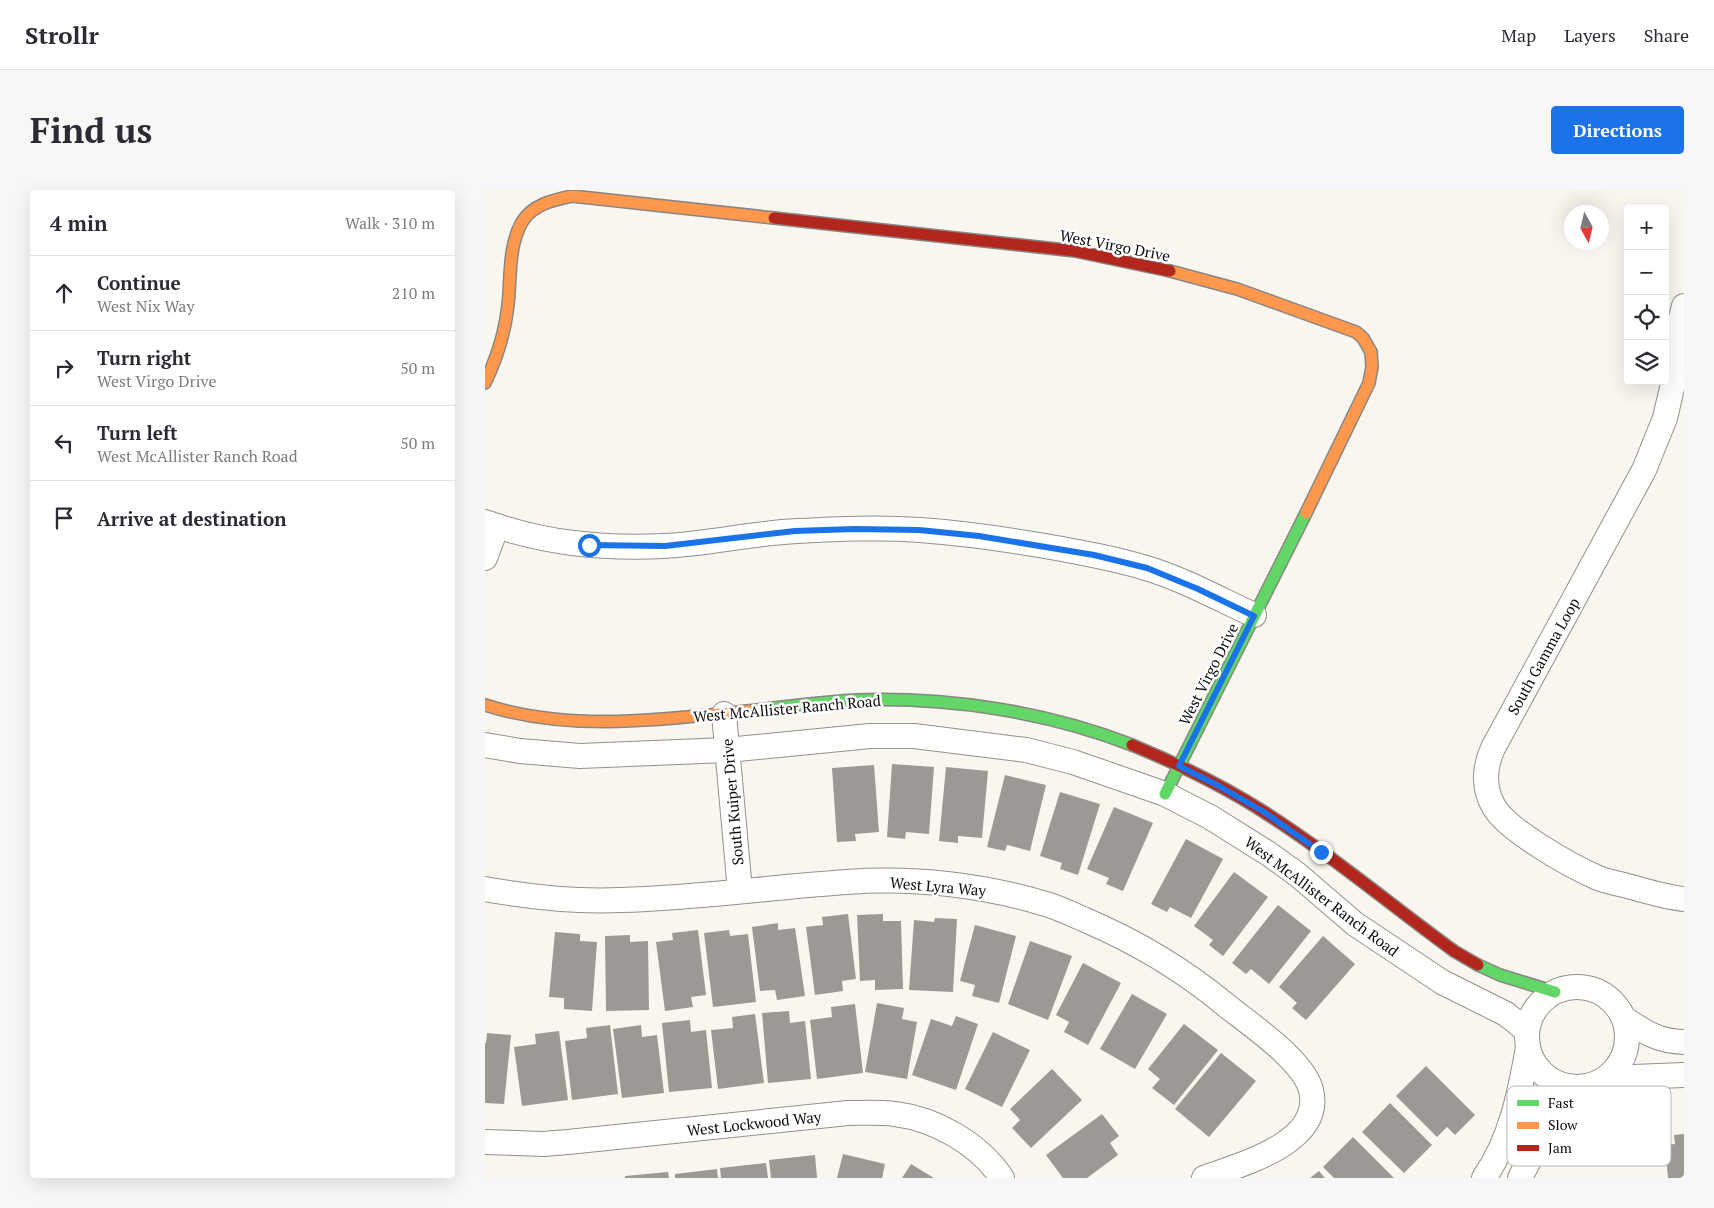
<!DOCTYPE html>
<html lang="en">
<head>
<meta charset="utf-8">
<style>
	body { margin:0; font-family:"PT Serif",serif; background:#f7f7f7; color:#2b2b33 }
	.controls { position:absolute; right:15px; top:15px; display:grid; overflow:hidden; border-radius:5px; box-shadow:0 5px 20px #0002 }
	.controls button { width:45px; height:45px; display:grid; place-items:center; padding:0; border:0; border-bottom:1px solid #e1e1e2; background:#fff; color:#2b2b33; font:25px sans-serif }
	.compass { position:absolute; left:1079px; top:15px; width:45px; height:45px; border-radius:50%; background:#fff; box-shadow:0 5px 20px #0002; rotate:172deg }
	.stop { position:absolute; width:15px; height:15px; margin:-11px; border:4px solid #1a73e8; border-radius:50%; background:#fff }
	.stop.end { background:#1a73e8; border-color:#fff; box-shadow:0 1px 5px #0008 }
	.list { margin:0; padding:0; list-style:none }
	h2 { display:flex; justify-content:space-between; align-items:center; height:65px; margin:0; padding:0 20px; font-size:21px }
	h2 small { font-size:16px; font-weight:400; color:#7c7c81 }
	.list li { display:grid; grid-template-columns:32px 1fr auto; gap:15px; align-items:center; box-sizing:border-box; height:75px; padding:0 20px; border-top:1px solid #e1e1e2 }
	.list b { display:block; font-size:19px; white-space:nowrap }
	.list p { margin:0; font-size:16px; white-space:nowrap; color:#7c7c81 }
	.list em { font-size:16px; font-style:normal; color:#7c7c81 }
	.icon { flex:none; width:28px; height:28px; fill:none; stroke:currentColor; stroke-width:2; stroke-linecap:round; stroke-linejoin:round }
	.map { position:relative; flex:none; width:1199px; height:988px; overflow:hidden; border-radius:5px }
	header { display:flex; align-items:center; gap:30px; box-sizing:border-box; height:70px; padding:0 25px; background:#fff; border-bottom:1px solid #e1e1e2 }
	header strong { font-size:24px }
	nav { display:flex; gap:28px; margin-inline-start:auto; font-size:18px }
	.intro { display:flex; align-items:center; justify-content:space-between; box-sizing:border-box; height:120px; padding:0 30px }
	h1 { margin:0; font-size:35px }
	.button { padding:12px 22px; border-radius:5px; background:#1a73e8; color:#fff; font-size:18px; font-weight:700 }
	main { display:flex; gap:30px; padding:0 30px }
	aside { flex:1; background:#fff; border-radius:5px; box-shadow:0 5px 20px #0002 }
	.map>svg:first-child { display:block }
	.building { fill:#9c9995 }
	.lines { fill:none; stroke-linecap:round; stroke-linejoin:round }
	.street-casing { stroke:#92918e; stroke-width:26 }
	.fast-casing { stroke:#898784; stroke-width:14 }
	.slow-casing { stroke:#898784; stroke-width:14 }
	.jam-casing { stroke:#898784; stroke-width:14 }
	.street { stroke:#fefefd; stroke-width:24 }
	.fast { stroke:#63d668; stroke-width:11 }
	.slow { stroke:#ff974d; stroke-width:11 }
	.jam { stroke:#b3261e; stroke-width:11 }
	.route { stroke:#1a73e8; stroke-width:6 }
	.labels { text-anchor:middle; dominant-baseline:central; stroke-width:5; stroke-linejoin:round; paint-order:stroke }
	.street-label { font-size:15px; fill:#0b0b0b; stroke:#fff }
	.key { fill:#fff; stroke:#b6b6b6; stroke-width:1 }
	.key-label { font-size:14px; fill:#0b0b0b }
</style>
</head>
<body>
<header>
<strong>Strollr</strong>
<nav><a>Map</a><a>Layers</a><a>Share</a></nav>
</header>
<div class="intro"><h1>Find us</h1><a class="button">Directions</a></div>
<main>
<aside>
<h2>4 min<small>Walk · 310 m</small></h2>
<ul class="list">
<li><svg class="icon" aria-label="ahead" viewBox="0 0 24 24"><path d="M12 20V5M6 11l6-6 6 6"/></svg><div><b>Continue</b><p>West Nix Way</p></div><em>210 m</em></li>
<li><svg class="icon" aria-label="right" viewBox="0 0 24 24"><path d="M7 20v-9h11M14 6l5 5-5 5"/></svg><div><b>Turn right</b><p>West Virgo Drive</p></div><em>50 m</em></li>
<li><svg class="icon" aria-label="left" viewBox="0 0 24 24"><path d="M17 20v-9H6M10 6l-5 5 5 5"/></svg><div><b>Turn left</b><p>West McAllister Ranch Road</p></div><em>50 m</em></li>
<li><svg class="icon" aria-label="arrive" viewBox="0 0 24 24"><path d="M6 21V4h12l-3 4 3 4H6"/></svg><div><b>Arrive at destination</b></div></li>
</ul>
</aside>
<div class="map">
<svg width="1199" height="988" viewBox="0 0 1199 988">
	<rect width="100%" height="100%" fill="#f9f6ef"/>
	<!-- building -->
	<g class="building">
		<path d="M407,574l42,3 -5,67 -23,-2 -1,7 -18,-2z"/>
		<path d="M389,575l5,67 -24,2 1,7 -19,1 -5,-74z"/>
		<path d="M461,577l42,4 -6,67 -24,-2v7l-19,-2z"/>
		<path d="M520,585l41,10 -16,66 -23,-6 -2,6 -18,-4z"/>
		<path d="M575,602l40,12 -22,71 -18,-6 2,-6 -22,-7z"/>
		<path d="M629,617l39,16 -30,68 -17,-7 3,-6 -22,-9z"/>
		<path d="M701,649l37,20 -32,59 -21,-11 -3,5 -16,-8z"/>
		<path d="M749,682l34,25 -45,59 -14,-11 4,-5 -19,-14z"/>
		<path d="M793,715l33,26 -42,53 -18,-15 -5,5 -14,-11z"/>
		<path d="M363,724l8,65 -14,2 1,10 -28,4 -9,-68 17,-2 -1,-8z"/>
		<path d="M398,724v7h18l2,68 -28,1v-10l-15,1 -3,-66z"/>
		<path d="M450,728l22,1 -4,73 -44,-2 5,-70 20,2z"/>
		<path d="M293,733v7l17,-2 10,68 -28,4 -2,-10 -15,1 -8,-64z"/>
		<path d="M490,735l41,11 -17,67 -27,-7 3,-11 -15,-4z"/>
		<path d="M213,740l8,65 -15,2 2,10 -28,4 -9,-69 17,-2 -1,-7z"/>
		<path d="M244,740l1,6 18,-2 8,68 -43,5 -9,-74z"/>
		<path d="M70,742l25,2v7l17,1 -5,69 -28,-2v-11l-15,-1z"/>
		<path d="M145,745v7l18,-1 1,69 -43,1 -1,-75z"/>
		<path d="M838,746l32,28 -49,56 -14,-12 5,-5 -18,-16z"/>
		<path d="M545,751l42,15 -24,64 -40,-16z"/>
		<path d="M598,773l38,20 -33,62 -24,-13 5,-10 -13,-7z"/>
		<path d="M647,804l35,20 -32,55 -35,-20z"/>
		<path d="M392,813l27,5 -2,11 15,3 -10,57 -42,-7z"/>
		<path d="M370,814l8,69 -46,6 -7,-59 22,-3 -1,-10z"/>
		<path d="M304,821l1,12 15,-2 6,58 -43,4 -6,-70z"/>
		<path d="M270,824l9,69 -46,6 -7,-59 22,-2 -1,-11z"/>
		<path d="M471,826l22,8 -22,66 -44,-15 19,-56 21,7z"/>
		<path d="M205,830l1,12 15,-2 6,58 -43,4 -7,-69z"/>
		<path d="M699,834l34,26 -44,55 -22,-17 8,-9 -12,-10z"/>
		<path d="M125,835l8,69 -46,6 -7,-59 22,-3 -1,-10z"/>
		<path d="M156,835l1,12 15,-2 7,58 -42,5 -9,-69z"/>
		<path d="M74,841l9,69 -46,6 -8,-59 22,-3 -1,-10z"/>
		<path d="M508,842l37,18 -28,57 -37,-18z"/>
		<path d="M2,843l24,2 -7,69 -19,-1v-60h1z"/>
		<path d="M736,863l35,28 -47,56 -34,-28z"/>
		<path d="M941,876l49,49 -20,20 -8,-8 -10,10 -41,-41z"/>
		<path d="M567,879l30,31 -51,48 -19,-20 8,-8 -10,-11z"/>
		<path d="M905,913l42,42 -28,28 -42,-41z"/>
		<path d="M617,924l17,22 -9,7 8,12 -31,23h-24l-17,-23z"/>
		<path d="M1199,944v44h-16l-3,-33 10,-1 -1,-9z"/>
		<path d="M868,947l41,41h-60l-11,-11z"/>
		<path d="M358,964l42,10 -3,14h-45z"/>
		<path d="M330,965l2,23h-46l-2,-18z"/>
		<path d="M281,973l2,15h-47l-1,-10z"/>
		<path d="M426,974l23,14h-32z"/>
		<path d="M232,979l1,9h-43v-4z"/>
		<path d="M834,981l6,7h-15z"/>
		<path d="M183,982l1,6h-44v-2z"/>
	</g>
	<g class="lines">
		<defs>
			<g id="street">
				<path d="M1199,116l-4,16 -8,66 -7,30 -21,52 -151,278c-9,20 -10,40 1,59 14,24 77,59 104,71 8,3 17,5 26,7 19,5 40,12 60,14"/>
				<path d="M0,332c59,21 116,27 179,24 44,-2 89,-13 133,-15 41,-2 82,-4 123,-1 42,3 84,9 125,16 34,6 68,12 101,22 37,11 73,31 108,47"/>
				<path d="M0,368l12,-32"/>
				<path d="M239,524l16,177"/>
				<path d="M0,555l35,6 60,5 147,-6 143,-14h44l112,14 47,12 92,32 45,23 59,37 29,21 57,49 87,58 64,32 21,17"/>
				<path d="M0,699c44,8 91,13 136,11 76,-2 150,-13 226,-18 67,-5 138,3 202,23 12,4 23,9 34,14 52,22 101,51 144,87 24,19 77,55 84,84 13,53 -70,74 -107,88"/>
				<circle cx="1092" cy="847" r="50"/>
				<path d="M1140,829c21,14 33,22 59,23"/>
				<path d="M1122,888l77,-3"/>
				<path d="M0,952l58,2 25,-2 280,-29c16,0 31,-1 47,1 41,5 84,30 107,64"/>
				<path d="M999,988c27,-39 36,-85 44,-131"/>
				<path d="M1035,988l27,-53 10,-14 35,-26"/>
			</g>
			<g id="fast">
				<path d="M272,520c33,-4 66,-8 99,-10 92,-3 189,11 276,45"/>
				<path d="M680,604l141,-281"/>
				<path d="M993,775l22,10 55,17"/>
			</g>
			<g id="slow">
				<path d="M685,81l67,18 119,43 7,6 8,14 1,15 -3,16 -63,130"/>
				<path d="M0,193c12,-25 20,-50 23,-78 3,-26 0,-59 14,-83 11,-18 32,-22 50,-26l202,22"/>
				<path d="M0,515c87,28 183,14 272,5"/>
			</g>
			<g id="jam">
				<path d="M289,28l301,33 95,20"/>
				<path d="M647,555c46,19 90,40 132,67 66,42 127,93 190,139l24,14"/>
			</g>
		</defs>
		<!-- street casing -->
		<use href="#street" class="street-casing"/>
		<!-- fast casing -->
		<use href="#fast" class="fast-casing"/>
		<!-- slow casing -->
		<use href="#slow" class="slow-casing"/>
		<!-- jam casing -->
		<use href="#jam" class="jam-casing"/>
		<!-- street -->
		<use href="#street" class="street"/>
		<!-- fast -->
		<use href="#fast" class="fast"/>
		<!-- slow -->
		<use href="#slow" class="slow"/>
		<!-- jam -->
		<use href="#jam" class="jam"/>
	</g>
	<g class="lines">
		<!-- route -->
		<path class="route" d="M104,355l76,1 130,-15 59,-2 65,1 60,6 115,19 53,13 51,21 56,27 -75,150 38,19 47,27 57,40"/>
	</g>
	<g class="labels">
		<!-- street labels -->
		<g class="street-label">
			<text transform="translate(630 55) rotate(11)">West Virgo Drive</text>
			<text transform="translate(1058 466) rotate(-61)">South Gamma Loop</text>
			<text transform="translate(723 484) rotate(-63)">West Virgo Drive</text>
			<text transform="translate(302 518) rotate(-5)">West McAllister Ranch Road</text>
			<text transform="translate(247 612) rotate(-95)">South Kuiper Drive</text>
			<text transform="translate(453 696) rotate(5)">West Lyra Way</text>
			<text transform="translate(837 706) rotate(37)">West McAllister Ranch Road</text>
			<text transform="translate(269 933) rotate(-6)">West Lockwood Way</text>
		</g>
	</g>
	<!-- legend -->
	<rect x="1022" y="896" width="164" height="80" rx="8" class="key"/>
	<rect x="1032" y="910" width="22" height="6" fill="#63d668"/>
	<rect x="1032" y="932" width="22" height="7" fill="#ff974d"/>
	<rect x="1032" y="955" width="22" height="6" fill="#b3261e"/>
	<g class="key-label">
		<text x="1063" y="918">Fast</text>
		<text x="1063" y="940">Slow</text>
		<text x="1063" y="963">Jam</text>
	</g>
</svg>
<div class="controls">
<button>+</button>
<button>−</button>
<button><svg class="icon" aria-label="locate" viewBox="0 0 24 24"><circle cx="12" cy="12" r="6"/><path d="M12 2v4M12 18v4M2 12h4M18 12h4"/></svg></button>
<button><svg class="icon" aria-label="layers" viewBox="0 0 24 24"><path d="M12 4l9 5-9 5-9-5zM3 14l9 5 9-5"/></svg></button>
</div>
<svg class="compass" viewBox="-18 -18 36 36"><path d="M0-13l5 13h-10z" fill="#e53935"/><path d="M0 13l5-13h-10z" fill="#7c7c81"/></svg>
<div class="stop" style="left:104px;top:355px"></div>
<div class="stop end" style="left:836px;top:662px"></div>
</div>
</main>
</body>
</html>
